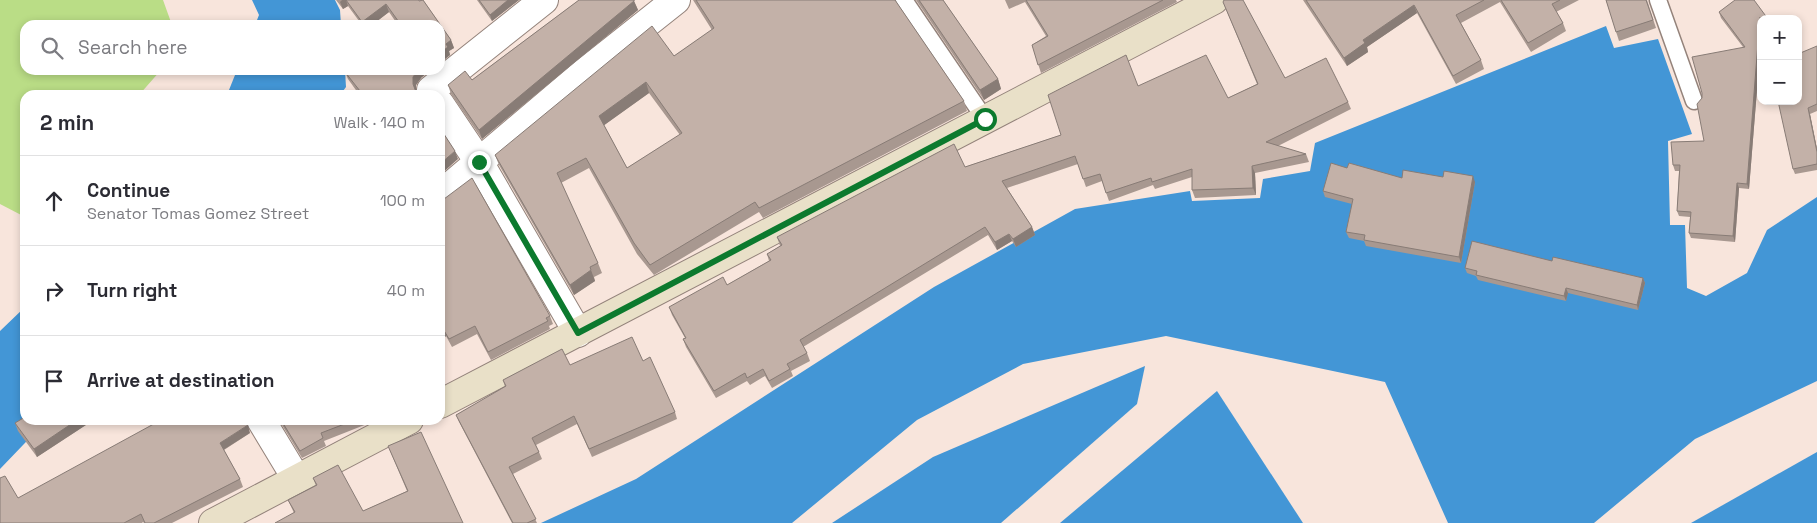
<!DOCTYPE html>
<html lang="en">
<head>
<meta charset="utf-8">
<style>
	body { margin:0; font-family:"Space Grotesk",sans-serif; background:#f7f7f7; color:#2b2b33 }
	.controls { position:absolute; right:15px; top:15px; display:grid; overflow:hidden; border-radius:10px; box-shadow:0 2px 8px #0003 }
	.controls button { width:45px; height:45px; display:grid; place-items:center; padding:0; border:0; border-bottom:1px solid #e1e1e2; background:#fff; color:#2b2b33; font:25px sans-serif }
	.stop { position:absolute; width:15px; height:15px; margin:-11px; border:4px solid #0c7a2e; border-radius:50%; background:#fff }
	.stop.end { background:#0c7a2e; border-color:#fff; box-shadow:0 1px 5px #0008 }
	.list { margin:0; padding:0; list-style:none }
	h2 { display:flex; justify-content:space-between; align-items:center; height:65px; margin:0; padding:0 20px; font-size:21px }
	h2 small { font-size:16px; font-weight:400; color:#7c7c81 }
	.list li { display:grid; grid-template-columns:32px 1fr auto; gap:15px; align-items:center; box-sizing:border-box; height:90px; padding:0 20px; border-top:1px solid #e1e1e2 }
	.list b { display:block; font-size:19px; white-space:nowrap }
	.list p { margin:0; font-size:16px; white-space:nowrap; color:#7c7c81 }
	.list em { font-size:16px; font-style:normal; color:#7c7c81 }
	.icon { flex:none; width:28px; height:28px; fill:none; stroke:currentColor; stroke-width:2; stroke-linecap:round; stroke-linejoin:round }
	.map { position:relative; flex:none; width:1817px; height:523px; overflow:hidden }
	.search { position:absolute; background:#fff; box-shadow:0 2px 8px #0003; left:20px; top:20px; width:425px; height:55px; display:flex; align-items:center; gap:12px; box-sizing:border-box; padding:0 18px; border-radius:15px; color:#7c7c81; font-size:19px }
	.panel { position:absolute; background:#fff; box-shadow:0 2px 8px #0003; left:20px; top:90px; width:425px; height:335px; border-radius:15px }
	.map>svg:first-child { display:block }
	.green { fill:#badd86 }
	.water { fill:#4396d6 }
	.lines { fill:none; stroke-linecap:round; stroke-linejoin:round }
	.lane-casing { stroke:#94837b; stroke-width:19 }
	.street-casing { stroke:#94837b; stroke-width:30 }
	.secondary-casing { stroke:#94837b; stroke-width:30 }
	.lane { stroke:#fff; stroke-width:16 }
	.street { stroke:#fff; stroke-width:28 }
	.secondary { stroke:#e9e0c8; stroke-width:28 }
	.wall { fill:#a89890; fill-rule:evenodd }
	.shaded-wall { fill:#887c76 }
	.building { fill:#c3b1a8; stroke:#887c76; fill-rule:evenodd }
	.route { stroke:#0c7a2e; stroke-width:6 }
</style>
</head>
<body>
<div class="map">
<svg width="1817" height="523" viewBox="0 0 1817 523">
	<rect width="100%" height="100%" fill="#f8e5dc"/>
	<!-- green -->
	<path class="green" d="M0,0h163l9,25h-147v45h136l-22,25h-114v122l-25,-13z"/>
	<!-- water -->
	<g class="water">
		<path d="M252,0h83l5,10 1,15h-86l4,-10z"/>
		<path d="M1606,26l8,22 44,-9 34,95 -24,7 2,84h15l2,63 19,8 41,-23 20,-43 50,-33v184l-122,58 -101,84h-146l-63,-141 -219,-46 -143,28 -106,56 -125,103h-251l95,-44 298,-192 141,-78 115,-18 2,10 68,-3 3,-19 47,-8 5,-28z"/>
		<path d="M237,70h108l1,17 -6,8h-113z"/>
		<path d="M25,307v113h22l-47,49v-138z"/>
		<path d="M1145,366l-8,38 -136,119h-169l101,-66z"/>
		<path d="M1217,391l86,132h-243z"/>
		<path d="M1817,452v71h-126z"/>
	</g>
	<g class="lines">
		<defs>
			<g id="lane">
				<path d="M904,0l81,119"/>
				<path d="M1658,0l36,101"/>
			</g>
			<g id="street">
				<path d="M431,90l113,-90"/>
				<path d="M440,104l39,58 99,171"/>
				<path d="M440,195l144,-122 92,-73"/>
				<path d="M261,420l35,58"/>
			</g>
			<g id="secondary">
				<path d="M440,404l774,-404"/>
				<path d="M213,523l196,-103"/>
			</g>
		</defs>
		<!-- lane casing -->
		<use href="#lane" class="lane-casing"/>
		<!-- street casing -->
		<use href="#street" class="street-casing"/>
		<!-- secondary casing -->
		<use href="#secondary" class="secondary-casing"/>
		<!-- lane -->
		<use href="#lane" class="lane"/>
		<!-- street -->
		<use href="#street" class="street"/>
		<!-- secondary -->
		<use href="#secondary" class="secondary"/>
	</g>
	<!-- wall -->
	<g class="wall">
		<path d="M336,0h83v1l4,-1 28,40 3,8 -5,3 1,4 -10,8v-38h-42l-9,-13 -17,13h-10l-14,-19 -5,3z"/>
		<path d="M477,0h42l-27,21z"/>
		<path d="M579,0h56l-1,1 4,9 -156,129 -31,-45 -3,-9 24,-5z"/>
		<path d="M693,0h202l69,101 3,10 -204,107 -4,-6 -105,63 -17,-21 -48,-86 -28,15 37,80 4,10 -8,4 1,4 -21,14 -75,-130 -4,-10 179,-99 38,-26zM649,93l31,42 -53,33 -23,-43z"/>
		<path d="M916,0h27l55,79 3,10 -17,11z"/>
		<path d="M1005,0h171l1,2 -136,71 -9,-28 14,-9 -21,-34 -16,7z"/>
		<path d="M1303,0h276l-23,12 7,11 3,8 -35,21 -31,-50 -39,21 20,37 3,9 -28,15 -39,-71 -50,34 1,5 -21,14z"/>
		<path d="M1606,0h41l9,28 -37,13z"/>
		<path d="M1223,2l62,76 63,24 3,7 -73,37 28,8 3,8 -54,11 1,22 -61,3 -3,-8v-13l-37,12 -2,-4 -44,16 -7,-20 -16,6 -8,-23 -71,24 25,39 3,8 -19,12 -4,-6 -15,9 -9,-15 -185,112 4,6 3,8 -19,10 2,5 -21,12 -7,-12 -15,9 -3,-4 -31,17 -30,-51 -3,-8 2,-1 -13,-23 -3,-8 58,-22 42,-24 -2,-7 13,-8 -3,-9 188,-70 96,-32 77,-49 90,12 29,-14z"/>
		<path d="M1719,12l42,7v21l-12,149 -10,-1 -4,54 -44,-4 -2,-5 1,-16 -11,-1 -2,-5 2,-40h-4l-2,-6 31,-24 39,-94 -22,-29z"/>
		<path d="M1817,46v65l-7,3 7,35v21l-22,4 -2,-5z"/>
		<path d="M375,71l46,7 -5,7v7l-58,1 -10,-14 -3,-7z"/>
		<path d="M1347,168l55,10 41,-1 32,5 -14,81 -95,-17 -2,-5 -15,-3 -3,-6 6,-28 -27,-7 -2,-6z"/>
		<path d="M440,202l110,114 3,8 -4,2 1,3 -59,31 -14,-26 -25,13 -6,-11 -6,5z"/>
		<path d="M1552,261l91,17 2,5 -7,27 -70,-17 -2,8 -88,-21 -2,-4 -9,-3 -2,-5z"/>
		<path d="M643,361l32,51 2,7 -85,38 -15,-33 -41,21 6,14 -29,15 24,49h-25l-53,-101 -3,-7 49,-28 -2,-7 67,-15z"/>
		<path d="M25,420h67v1l-55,36 -19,-26 -3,-8z"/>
		<path d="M279,420h96l-8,4 -43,17 2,5 -24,12z"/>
		<path d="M250,433l-26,17 16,29 3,8 -71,36h-28l-1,-1 -1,1h-142l18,-25z"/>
		<path d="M388,446l75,77 -169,-10 -6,-13 28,-14 -3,-8 50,33 44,-20z"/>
	</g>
	<!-- shaded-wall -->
	<g class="shaded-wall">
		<path d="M342,0h4l2,6 -5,3 -3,-7z"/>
		<path d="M508,0h11l-27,21 -2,-6z"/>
		<path d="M634,1l4,9 -156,129 -3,-9z"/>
		<path d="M386,4l3,8 -17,13h-9l-1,-3z"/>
		<path d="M1414,5l3,8 -50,34 1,5 -21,14 -3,-8 19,-18z"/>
		<path d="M1760,17l1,23 -12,149 -2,-5z"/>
		<path d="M451,40l3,8 -5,3 1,4 -10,8v-10l6,-9z"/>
		<path d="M418,70h13l-10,8 -5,7v7l-3,-8v-7z"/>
		<path d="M998,79l3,10 -17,11 -4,-10z"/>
		<path d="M646,82l3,11 -46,33 -4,-10z"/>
		<path d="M1808,108l2,6 7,35v3z"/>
		<path d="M455,151l3,8 -18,16v-11z"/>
		<path d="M1252,166l3,7 1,22 -3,-7z"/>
		<path d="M1473,176l2,6 -14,81 -2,-6z"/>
		<path d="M1737,183l2,5 -4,54 -2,-6z"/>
		<path d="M1032,227l3,8 -19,12 -3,-8z"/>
		<path d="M1009,234l3,7 -15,9 -2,-8z"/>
		<path d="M591,270l4,11 -21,14 -4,-10z"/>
		<path d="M1643,278l2,5 -7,27 -1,-5z"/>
		<path d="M1566,288l2,5 -2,8 -2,-5z"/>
		<path d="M443,329l3,7 -6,5v-10z"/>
		<path d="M77,420l15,1 -55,36 -3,-8z"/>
		<path d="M248,425l2,8 -27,17 -3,-7z"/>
	</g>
	<!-- building -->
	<g class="building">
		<path d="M346,0h73v1l4,-1 28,40 -5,4 2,3 -8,6v-28h-39l-15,-21 -24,18z"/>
		<path d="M479,0h29l-18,15z"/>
		<path d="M579,0h55v1l-155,129 -31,-45 17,-14 7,9z"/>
		<path d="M696,0h199l69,101 -205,107 -4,-6 -105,63 -16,-22 -48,-85 -29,15 41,90 -8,4 1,3 -21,15 -75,-130 157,-129 22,30 40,-28zM646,82l36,51 -55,35 -28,-52z"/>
		<path d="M919,0h24l55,79 -18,11z"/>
		<path d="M1026,0h137l-125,65 -6,-20 16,-9z"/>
		<path d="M1224,0h19l42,78 41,-20 22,44 -82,40 40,12 -54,12 1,22 -61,2v-21l-40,13 -1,-4 -45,15 -6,-19 -17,5 -8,-23 -73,25 30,46 -19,12 -4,-5 -14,8 -10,-15 -185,113 7,13 -20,11 3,5 -21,12 -6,-12 -16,9 -2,-5 -31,18 -31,-52 3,-1 -17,-31 54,-30 4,8 44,-25 -4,-6 15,-9 -5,-8 177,-93 11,23 96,-32 -13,-40 78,-40 12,31 68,-31 22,43 30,-14 -35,-82z"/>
		<path d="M1306,0h178l-28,15 25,45 -28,16 -39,-71 -51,35 2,3 -21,15z"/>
		<path d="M1501,0h59l-8,4 11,19 -35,20z"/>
		<path d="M1606,0h40l7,20 -37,12z"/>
		<path d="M1735,0h19l14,19h-7v1l-1,-3 -13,167 -10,-1 -4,53 -44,-3 2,-21 -14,-1 3,-46h-7l-2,-23 33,-1 -7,-37 5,-6v-5l-10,-36 53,-10 -26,-35z"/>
		<path d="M1817,46v58l-9,4 9,44v12l-24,5 -15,-68h20v-47z"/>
		<path d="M347,70h27l1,1 1,-1h42l-5,7v7l3,8 4,3h-65l5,-4 -15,-19z"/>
		<path d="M440,128l15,23 -15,13z"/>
		<path d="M1331,163l16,5 2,-5 53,15 1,-8 40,7 1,-6 29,5 -14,81 -95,-17 1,-5 -19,-3 7,-33 -30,-8z"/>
		<path d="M472,178l78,138 -4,2 2,3 -60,31 -13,-26 -26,13 -6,-10 -3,2v-129z"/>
		<path d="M1472,241l80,20 1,-4 90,21 -6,27 -71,-17 -2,8 -88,-21 1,-4 -12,-3z"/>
		<path d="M632,337l11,24 7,-4 25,55 -86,37 -15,-33 -42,22 7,14 -30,15 27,52 -9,4h-14l-57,-108 50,-29 -3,-6 59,-31 8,16z"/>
		<path d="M25,417v3h52l-43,29 -19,-26z"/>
		<path d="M161,420h85l2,5 -28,18 20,36 -86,44h-9l-4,-9 -17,9h-124v-45l5,-2 13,22z"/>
		<path d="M281,420h74l-34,13 2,5 -23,13z"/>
		<path d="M421,432l42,91h-188l20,-11 -7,-12 29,-15 -4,-7 25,-13 25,46 45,-20 -20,-45z"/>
	</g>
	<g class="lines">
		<!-- route -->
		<path class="route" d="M479,162l99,171 407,-214"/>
	</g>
</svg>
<div class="controls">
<button>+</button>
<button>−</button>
</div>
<div class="stop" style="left:985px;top:119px"></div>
<div class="stop end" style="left:479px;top:162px"></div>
<div class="search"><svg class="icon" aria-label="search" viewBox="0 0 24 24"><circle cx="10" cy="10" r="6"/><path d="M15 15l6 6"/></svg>Search here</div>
<section class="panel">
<h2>2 min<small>Walk · 140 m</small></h2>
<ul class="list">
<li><svg class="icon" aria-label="ahead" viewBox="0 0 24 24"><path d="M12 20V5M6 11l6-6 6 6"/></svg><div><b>Continue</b><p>Senator Tomas Gomez Street</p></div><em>100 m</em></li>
<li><svg class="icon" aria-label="right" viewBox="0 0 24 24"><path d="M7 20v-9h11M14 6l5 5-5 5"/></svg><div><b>Turn right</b></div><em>40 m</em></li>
<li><svg class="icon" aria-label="arrive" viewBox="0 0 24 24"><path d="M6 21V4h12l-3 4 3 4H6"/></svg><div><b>Arrive at destination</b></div></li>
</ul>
</section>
</div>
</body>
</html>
